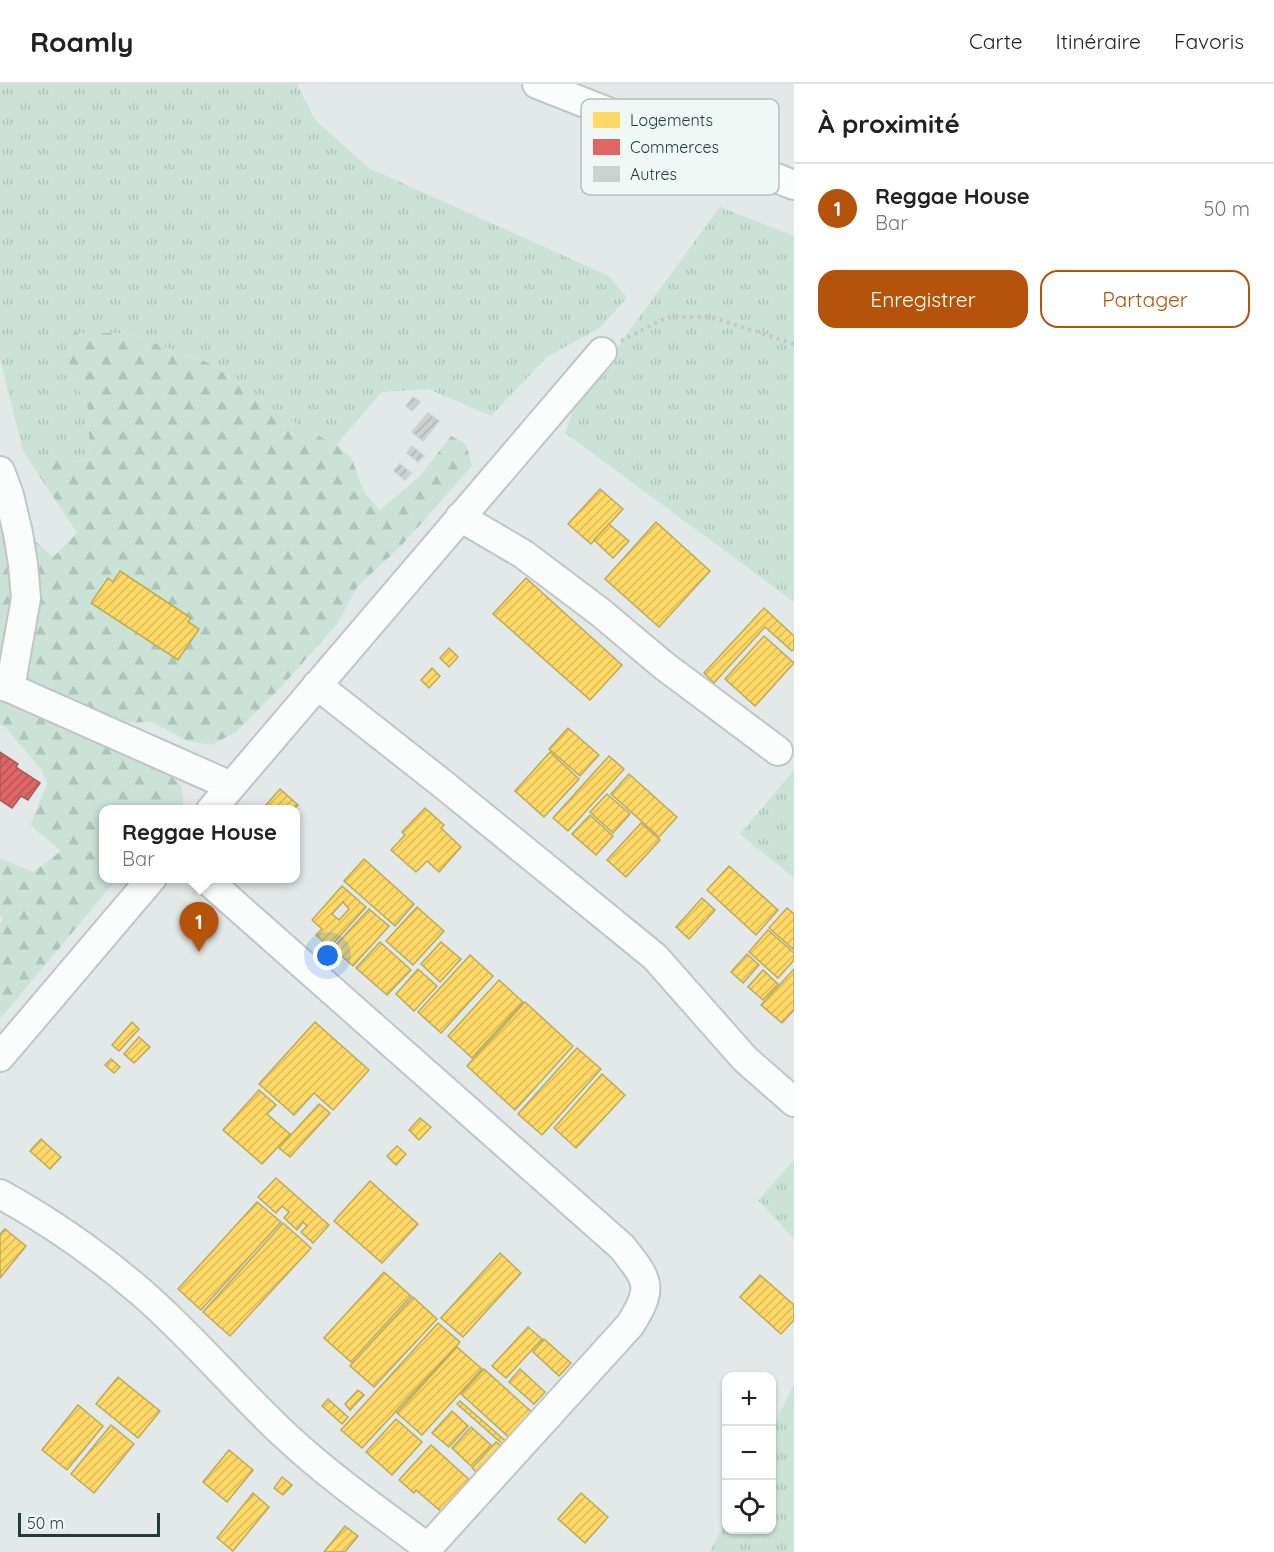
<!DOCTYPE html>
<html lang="fr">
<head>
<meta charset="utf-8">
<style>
	body { margin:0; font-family:Quicksand,sans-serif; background:#f2f2f2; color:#222 }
	.controls { position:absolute; right:18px; bottom:18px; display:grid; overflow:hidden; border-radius:12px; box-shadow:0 2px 4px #0004 }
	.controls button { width:54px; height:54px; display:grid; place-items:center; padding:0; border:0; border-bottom:2px solid #e0e0e0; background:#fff; color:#222; font:30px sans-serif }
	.scale { position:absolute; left:18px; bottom:15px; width:142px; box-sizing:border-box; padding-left:6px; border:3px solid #203d3a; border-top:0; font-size:16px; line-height:21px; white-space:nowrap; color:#203d3a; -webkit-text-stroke:4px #f0f8f6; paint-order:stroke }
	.you { position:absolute; left:328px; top:872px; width:21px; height:21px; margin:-15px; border:4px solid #fff; border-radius:50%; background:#1a73e8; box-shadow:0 0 0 9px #1a73e833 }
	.badge { display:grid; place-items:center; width:39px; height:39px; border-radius:50%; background:#b45309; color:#fff; font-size:20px; font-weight:700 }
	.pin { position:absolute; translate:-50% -50px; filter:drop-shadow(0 2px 3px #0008) }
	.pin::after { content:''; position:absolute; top:32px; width:21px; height:18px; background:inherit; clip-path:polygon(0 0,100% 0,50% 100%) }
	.popup { position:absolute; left:99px; top:721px; width:201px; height:78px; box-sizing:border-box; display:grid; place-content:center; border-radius:12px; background:#fff; filter:drop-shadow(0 2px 4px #0005); font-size:20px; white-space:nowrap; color:#767676 }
	.popup b { font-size:22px; color:#222 }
	.popup::after { content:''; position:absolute; left:50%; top:100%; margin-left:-12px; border:12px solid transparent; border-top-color:#fff }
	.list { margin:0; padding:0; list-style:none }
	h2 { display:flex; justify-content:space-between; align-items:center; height:78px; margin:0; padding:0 24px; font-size:26px }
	h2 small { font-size:20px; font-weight:400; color:#767676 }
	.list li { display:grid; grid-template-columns:39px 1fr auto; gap:18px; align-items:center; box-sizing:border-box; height:90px; padding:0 24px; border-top:2px solid #e0e0e0 }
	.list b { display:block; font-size:22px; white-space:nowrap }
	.list p { margin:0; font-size:20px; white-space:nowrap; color:#767676 }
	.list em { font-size:20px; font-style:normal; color:#767676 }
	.actions { display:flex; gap:12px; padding:18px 24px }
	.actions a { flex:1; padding:14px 0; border:2px solid #b45309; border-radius:18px; text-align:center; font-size:21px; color:#b45309 }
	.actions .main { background:#b45309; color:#fff }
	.icon { flex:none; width:33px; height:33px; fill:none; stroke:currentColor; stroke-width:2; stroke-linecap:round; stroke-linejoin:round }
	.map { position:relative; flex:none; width:794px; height:1468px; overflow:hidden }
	header { display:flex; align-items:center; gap:36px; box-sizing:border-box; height:84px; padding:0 30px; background:#fff; border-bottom:2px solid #e0e0e0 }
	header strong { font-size:28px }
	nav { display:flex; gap:33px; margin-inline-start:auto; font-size:21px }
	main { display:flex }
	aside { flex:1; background:#fff }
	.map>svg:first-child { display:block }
	.grass { fill:url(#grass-tufts) }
	.forest { fill:url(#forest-firs) }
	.homes { fill:url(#homes-hatch); stroke:#bcaa59; stroke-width:1.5; fill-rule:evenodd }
	.shops { fill:url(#shops-hatch); stroke:#a65a59; stroke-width:1.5 }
	.building { fill:url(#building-hatch); stroke:#cbd2d0; stroke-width:1.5 }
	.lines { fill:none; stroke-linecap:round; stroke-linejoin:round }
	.minor-casing { stroke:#c0c6c5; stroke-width:32 }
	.path { stroke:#c0c9c8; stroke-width:4; stroke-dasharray:3 4.5; stroke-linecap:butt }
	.minor { stroke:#fbfcfc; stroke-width:28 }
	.key { fill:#f0f8f6; stroke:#b2c0be; stroke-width:1.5 }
	.key-label { font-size:16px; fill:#203d3a }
</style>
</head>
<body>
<header>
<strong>Roamly</strong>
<nav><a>Carte</a><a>Itinéraire</a><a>Favoris</a></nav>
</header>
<main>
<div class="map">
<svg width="794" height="1468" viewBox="0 0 794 1468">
	<defs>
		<pattern id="grass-tufts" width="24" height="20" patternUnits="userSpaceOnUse" patternTransform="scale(1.5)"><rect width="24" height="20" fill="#cbe3d7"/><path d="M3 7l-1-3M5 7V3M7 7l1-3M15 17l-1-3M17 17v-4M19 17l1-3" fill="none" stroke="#aec4b9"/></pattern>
		<pattern id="forest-firs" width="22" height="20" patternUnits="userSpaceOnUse" patternTransform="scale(1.5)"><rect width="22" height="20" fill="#cbe3d7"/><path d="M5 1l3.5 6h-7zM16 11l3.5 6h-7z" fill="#aec4b9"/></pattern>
		<pattern id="homes-hatch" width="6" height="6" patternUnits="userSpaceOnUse" patternTransform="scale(1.5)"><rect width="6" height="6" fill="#ffd966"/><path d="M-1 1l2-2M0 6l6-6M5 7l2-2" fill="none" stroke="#dabb59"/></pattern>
		<pattern id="shops-hatch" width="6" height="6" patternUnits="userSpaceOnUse" patternTransform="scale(1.5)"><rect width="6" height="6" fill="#e06666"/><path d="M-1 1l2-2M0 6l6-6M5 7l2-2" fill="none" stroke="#b55555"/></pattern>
		<pattern id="building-hatch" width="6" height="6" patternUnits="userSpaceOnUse" patternTransform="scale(1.5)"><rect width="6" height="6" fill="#ccd1d0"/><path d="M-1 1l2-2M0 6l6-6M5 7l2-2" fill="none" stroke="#afb4b3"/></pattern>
	</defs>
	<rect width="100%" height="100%" fill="#e3e9e8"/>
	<!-- grass -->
	<g class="grass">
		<path d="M0,0h297l18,36 54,48 240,108 18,22 -27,30 -53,29 -56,59 -63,-27 -46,3 -46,53 -71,-38 -51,-42 -87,-32 -58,37 19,38 2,50 -14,4 -53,-11 -23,-92z"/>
		<path d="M720,123l74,29v366l-229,-169 11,-30z"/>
		<path d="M794,686v108l-54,-44z"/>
		<path d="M794,1076v79l-36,-39z"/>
		<path d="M794,1300v168h-84l16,-33v11h46v-101z"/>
	</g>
	<!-- forest -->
	<path class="forest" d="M73,249h54l87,32 51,42 71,38 15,12 13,35 16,18 40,-34 31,-40 15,8 6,22 -70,79 -45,42 -19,36 -56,63 -47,47 -24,12 -24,-4 -35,-19 -34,1 64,64 2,22 -81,1v68l14,1 -117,140v-95l3,-6 -3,-2v-58l33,14 28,-21 -31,-26 17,-41 -6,-15 -36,-42 -5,-2v-216l53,48 24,-24 -54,-82 53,11 14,-4 -2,-50 -19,-38z"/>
	<!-- homes -->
	<g class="homes">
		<path d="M600,405l23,20 -32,35 -23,-20z"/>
		<path d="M656,438l54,49 -51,56 -54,-48z"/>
		<path d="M609,440l20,17 -16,17 -19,-18z"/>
		<path d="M120,487l71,47 -3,4 11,7 -21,31 -87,-57 17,-25 5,4z"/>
		<path d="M526,494l96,87 -32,35 -97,-86z"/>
		<path d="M764,524l30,28v13l-2,2 -27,-24 -51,56 -10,-10z"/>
		<path d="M764,552l30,27 -39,43 -30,-27z"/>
		<path d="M449,564l9,9 -9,10 -9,-9z"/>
		<path d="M432,584l8,8 -11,12 -8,-8z"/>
		<path d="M568,644l31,27 -19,21 -31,-27z"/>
		<path d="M550,668l29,27 -35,38 -29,-26z"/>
		<path d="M609,672l15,13 -56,62 -15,-13z"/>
		<path d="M629,690l48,43 -18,20 -48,-43z"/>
		<path d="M280,705l18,16 -5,5h-22l-5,-5z"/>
		<path d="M607,710l23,20 -17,19 -23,-21z"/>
		<path d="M425,724l19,17 -3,3 20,19 -22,25 -12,-11 -11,11 -25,-22 14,-15 -3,-3z"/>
		<path d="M590,731l23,21 -17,19 -24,-21z"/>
		<path d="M641,739l19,17 -34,37 -19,-17z"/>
		<path d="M364,775l50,45 -19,22 -51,-45z"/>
		<path d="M729,782l49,44 -22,25 -49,-45z"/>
		<path d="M342,802l24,21 -36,40 -14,-12 6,-6 -10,-9zM343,818l6,7 -10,11 -7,-6z"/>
		<path d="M702,814l13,12 -26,29 -13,-12z"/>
		<path d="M417,823l27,24 -31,34 -27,-24z"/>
		<path d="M787,824l7,6v36l-25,-22z"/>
		<path d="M369,825l20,17 -36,40 -20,-18z"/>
		<path d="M768,846l26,23v7l-16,18 -29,-26z"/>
		<path d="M380,858l31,28 -24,25 -31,-27z"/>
		<path d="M441,858l20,17 -21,23 -19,-18z"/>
		<path d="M747,870l12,11 -16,18 -12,-11z"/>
		<path d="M470,871l23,21 -52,57 -23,-21z"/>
		<path d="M418,885l19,17 -23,25 -18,-17z"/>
		<path d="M794,885v41l-12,13 -21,-18z"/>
		<path d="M763,886l15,14 -15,16 -15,-13z"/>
		<path d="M499,896l24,22 -51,56 -24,-22z"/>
		<path d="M525,918l48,44 -58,64 -48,-44z"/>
		<path d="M132,938l7,7 -20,22 -7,-6z"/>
		<path d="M315,938l54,48 -36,40 -19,-17 -20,22 -35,-31z"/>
		<path d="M139,953l11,10 -16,16 -10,-9z"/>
		<path d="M577,964l24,21 -59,66 -24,-21z"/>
		<path d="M111,975l9,8 -6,6 -9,-8z"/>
		<path d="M602,990l23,21 -49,53 -22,-20z"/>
		<path d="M259,1006l17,15 -9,9 23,20 -28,30 -39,-34z"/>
		<path d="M319,1020l11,9 -40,44 -11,-9z"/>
		<path d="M420,1034l11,9 -12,13 -10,-10z"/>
		<path d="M41,1055l20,18 -11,12 -20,-18z"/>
		<path d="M397,1062l9,8 -10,11 -9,-9z"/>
		<path d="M276,1094l53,47 -16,18 -12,-11 6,-6 -4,-4 -6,8 -13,-12 5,-6 -7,-6 -6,7 -18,-16z"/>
		<path d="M370,1097l48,43 -36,39 -48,-42z"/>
		<path d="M257,1118l24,20 -80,88 -23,-21z"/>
		<path d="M283,1139l28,25 -81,88 -27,-24z"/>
		<path d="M5,1145l21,17 -26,32v-44z"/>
		<path d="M500,1169l21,20 -58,64 -22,-19z"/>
		<path d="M384,1188l27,24 -60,66 -27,-24z"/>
		<path d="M760,1191l34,30v15l-13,14 -41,-37z"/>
		<path d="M413,1213l24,22 -63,68 -24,-21z"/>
		<path d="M438,1239l22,19 -98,106 -21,-18z"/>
		<path d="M528,1243l14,12 -36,39 -14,-12z"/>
		<path d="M544,1255l27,24 -12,13 -26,-24z"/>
		<path d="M457,1263l25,22 -60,66 -25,-22z"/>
		<path d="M484,1285l52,47 -23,25 -52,-47z"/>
		<path d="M520,1285l25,23 -11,12 -25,-22z"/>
		<path d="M118,1293l42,34 -22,27 -42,-34z"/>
		<path d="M358,1306l6,5 -14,15 -5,-6z"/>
		<path d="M328,1315l20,18 -6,7 -20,-18z"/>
		<path d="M460,1317l50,44 -3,3 -50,-44z"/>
		<path d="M78,1321l25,21 -36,44 -25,-20z"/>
		<path d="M452,1327l16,15 -19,21 -17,-14z"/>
		<path d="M396,1335l26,23 -30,33 -26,-23z"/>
		<path d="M111,1341l23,19 -40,49 -23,-19z"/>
		<path d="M471,1343l20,18 -20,21 -19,-18z"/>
		<path d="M496,1358l13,11 -24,27 -13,-12z"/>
		<path d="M431,1361l43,39 -29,31 -29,-25 -2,3 -15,-13z"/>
		<path d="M229,1366l24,20 -26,32 -24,-20z"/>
		<path d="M282,1393l10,8 -9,10 -9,-7z"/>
		<path d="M253,1409l16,14 -36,44 -16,-13z"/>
		<path d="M581,1409l27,24 -23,26 -27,-24z"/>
		<path d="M345,1442l13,10 -13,16h-21z"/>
	</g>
	<!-- shops -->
	<path class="shops" d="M0,668l18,12 -2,3 24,16 -12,17 -7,-4 -9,12 -12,-8z"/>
	<!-- building -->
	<g class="building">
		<path d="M413,313l7,5 -8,9 -6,-5z"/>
		<path d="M428,329l11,8 -16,20 -11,-9z"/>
		<path d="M412,362l12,10 -6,6 -11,-9z"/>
		<path d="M400,380l11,9 -6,7 -11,-9z"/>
	</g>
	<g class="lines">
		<defs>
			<g id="minor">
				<path d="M537,0l257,101"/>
				<path d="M0,387l9,24 9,38 5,31 3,34 -16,90"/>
				<path d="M460,433l63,37 77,58 63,53 115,86"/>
				<path d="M0,601l10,3 221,98"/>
				<path d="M317,601l127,100 211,172 90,102 49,43"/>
				<path d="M211,726l391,-458"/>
				<path d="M205,794l417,369c27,34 32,40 8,78l-206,227"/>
				<path d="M0,973l152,-179"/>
				<path d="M0,1110c51,28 98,61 142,99 52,45 95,98 146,145 43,40 92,74 140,110"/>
			</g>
		</defs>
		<!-- minor casing -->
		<use href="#minor" class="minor-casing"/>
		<!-- path -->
		<path class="path" d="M621,257l46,-24h44l83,27"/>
		<!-- minor -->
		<use href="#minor" class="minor"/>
	</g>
	<!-- legend -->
	<rect x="581" y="15" width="198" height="96" rx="9" class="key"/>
	<rect x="593" y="28" width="27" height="16" fill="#ffd966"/>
	<rect x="593" y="55" width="27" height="16" fill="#e06666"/>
	<rect x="593" y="82" width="27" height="16" fill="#ccd1d0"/>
	<g class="key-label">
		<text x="630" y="42">Logements</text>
		<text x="630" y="69">Commerces</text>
		<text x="630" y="96">Autres</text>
	</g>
</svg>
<div class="controls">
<button>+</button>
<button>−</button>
<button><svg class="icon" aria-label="locate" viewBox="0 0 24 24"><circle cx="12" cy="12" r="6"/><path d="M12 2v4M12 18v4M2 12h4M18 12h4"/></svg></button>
</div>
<div class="scale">50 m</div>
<div class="you"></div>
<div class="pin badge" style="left:199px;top:868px">1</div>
<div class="popup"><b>Reggae House</b>Bar</div>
</div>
<aside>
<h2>À proximité<small></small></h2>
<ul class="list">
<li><span class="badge">1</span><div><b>Reggae House</b><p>Bar</p></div><em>50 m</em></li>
</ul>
<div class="actions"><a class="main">Enregistrer</a><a>Partager</a></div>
</aside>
</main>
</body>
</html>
